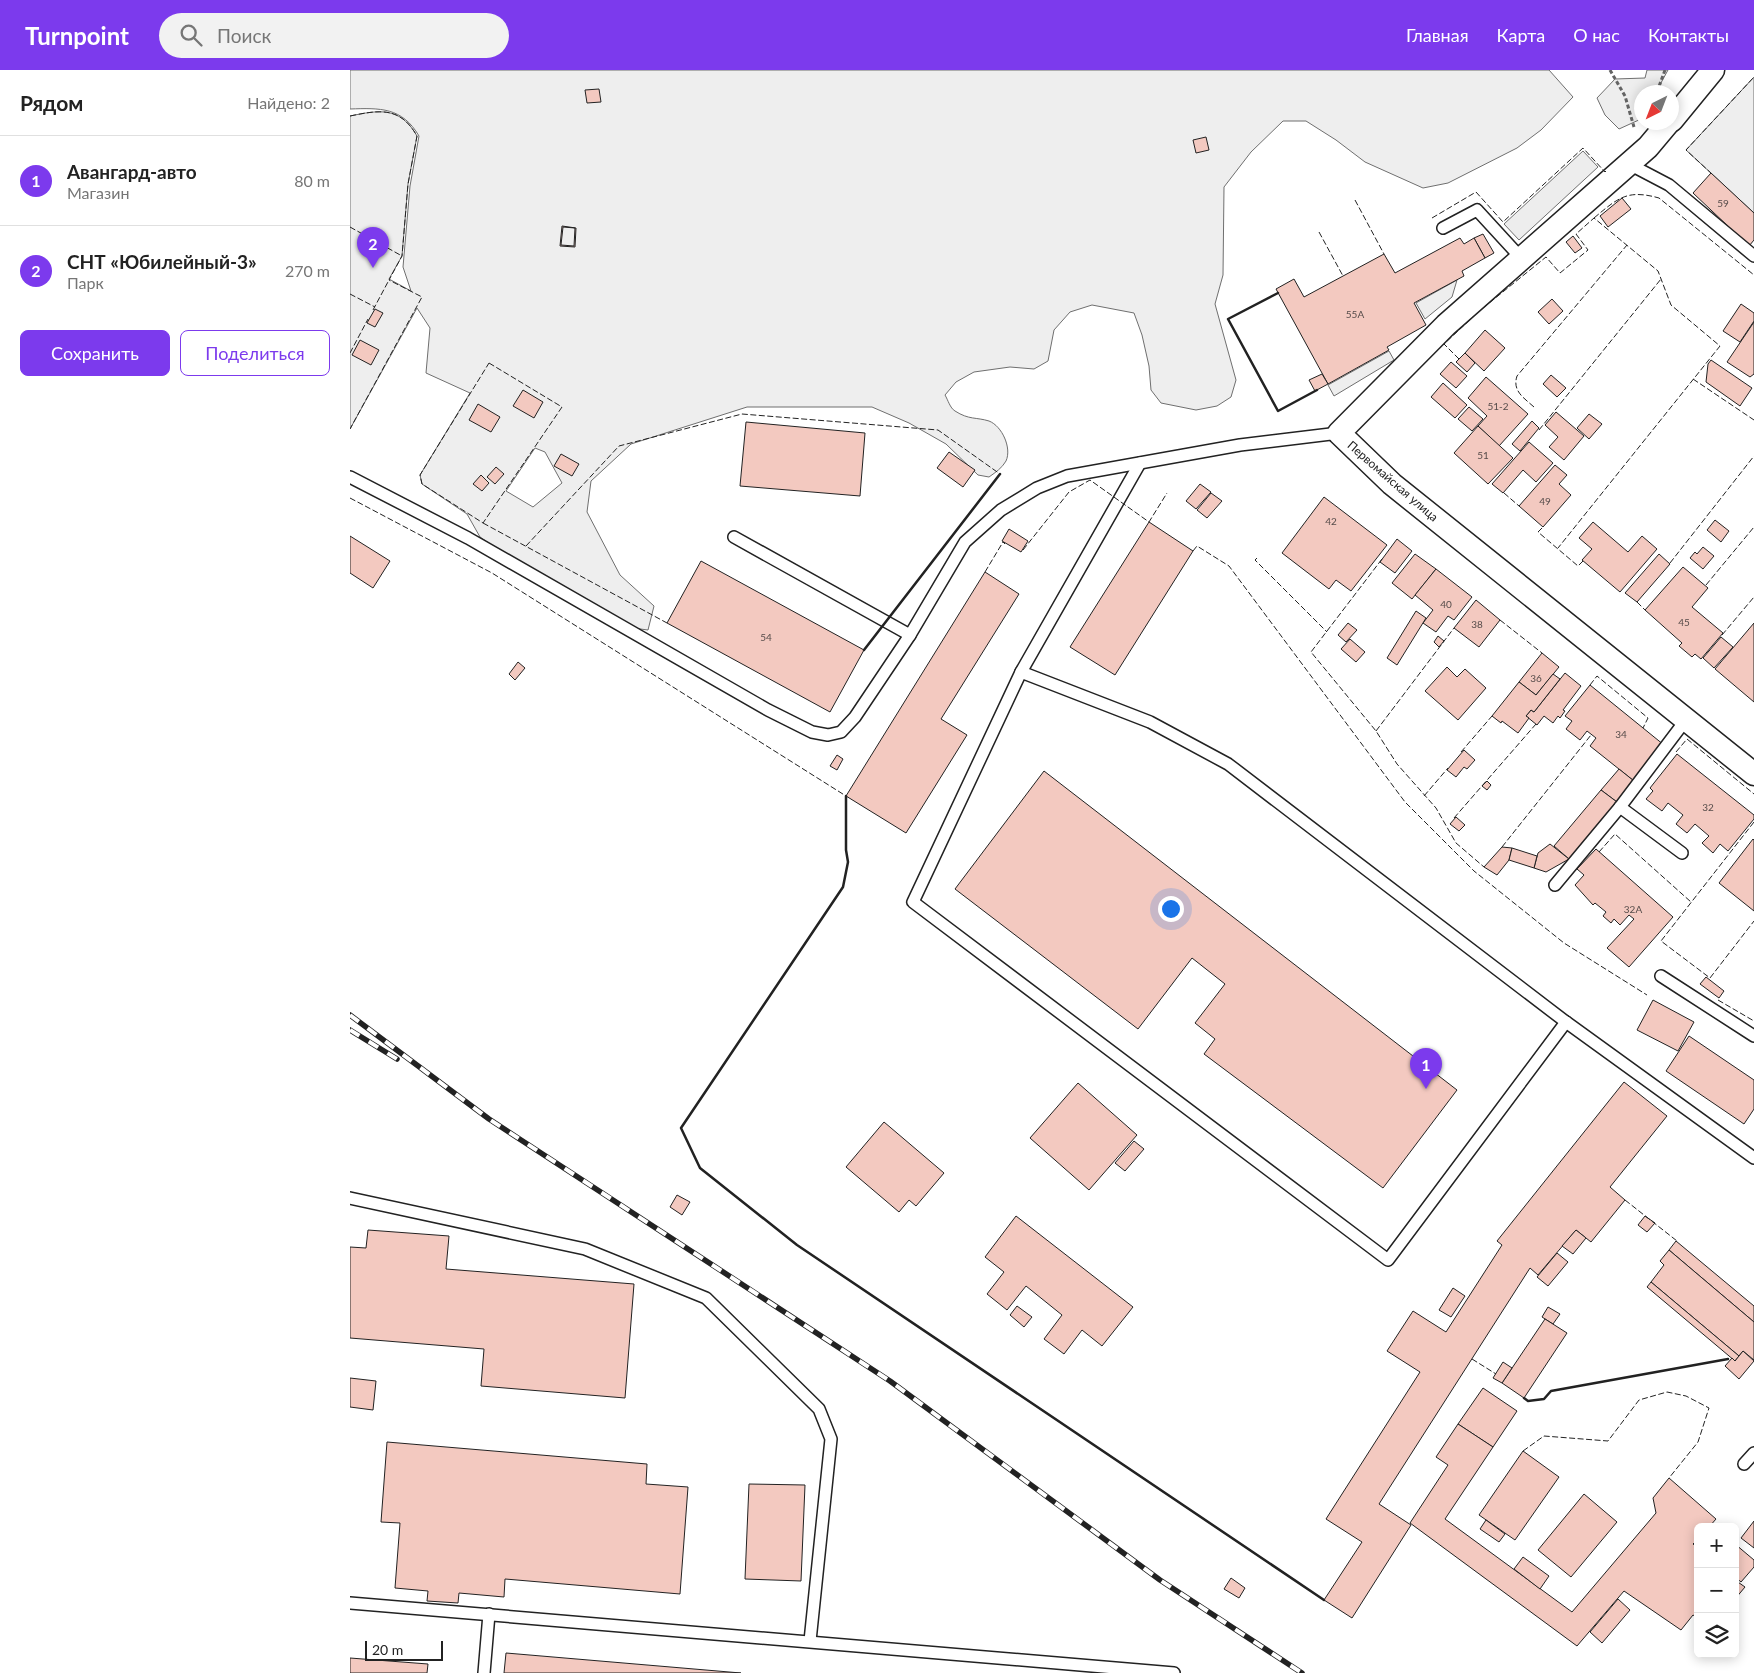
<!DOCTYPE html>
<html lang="ru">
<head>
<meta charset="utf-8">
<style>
	body { margin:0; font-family:Lato,sans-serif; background:#f2f2f2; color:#222 }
	.controls { position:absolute; right:15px; bottom:15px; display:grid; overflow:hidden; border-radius:8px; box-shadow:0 2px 12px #0003 }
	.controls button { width:45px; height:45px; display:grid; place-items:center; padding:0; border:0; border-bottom:1px solid #e0e0e0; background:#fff; color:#222; font:25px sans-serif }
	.compass { position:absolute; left:1284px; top:15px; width:45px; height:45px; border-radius:50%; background:#fff; box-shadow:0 2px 12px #0003; rotate:222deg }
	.scale { position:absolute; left:15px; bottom:12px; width:78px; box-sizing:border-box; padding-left:5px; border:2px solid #222; border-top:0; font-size:14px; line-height:18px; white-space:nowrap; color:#222; -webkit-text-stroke:4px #fff; paint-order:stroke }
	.you { position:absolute; left:820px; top:838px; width:18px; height:18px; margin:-12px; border:4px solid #fff; border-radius:50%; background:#1a73e8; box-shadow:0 0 0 8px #1a73e833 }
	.badge { display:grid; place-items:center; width:32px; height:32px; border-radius:50%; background:#7c3aed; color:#fff; font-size:16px; font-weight:700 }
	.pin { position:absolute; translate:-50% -41px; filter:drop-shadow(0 1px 2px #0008) }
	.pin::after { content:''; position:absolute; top:26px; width:18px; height:15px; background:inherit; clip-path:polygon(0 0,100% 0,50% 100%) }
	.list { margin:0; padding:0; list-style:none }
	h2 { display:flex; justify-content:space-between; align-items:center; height:65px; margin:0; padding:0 20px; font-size:21px }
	h2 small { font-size:16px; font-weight:400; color:#767676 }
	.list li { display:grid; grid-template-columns:32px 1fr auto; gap:15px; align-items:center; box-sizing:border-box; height:90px; padding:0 20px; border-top:1px solid #e0e0e0 }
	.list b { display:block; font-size:19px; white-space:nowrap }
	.list p { margin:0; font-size:16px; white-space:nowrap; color:#767676 }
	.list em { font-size:16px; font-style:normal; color:#767676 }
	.actions { display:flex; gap:10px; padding:15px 20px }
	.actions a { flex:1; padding:11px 0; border:1px solid #7c3aed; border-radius:8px; text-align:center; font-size:18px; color:#7c3aed }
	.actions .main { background:#7c3aed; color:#fff }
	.icon { flex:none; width:28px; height:28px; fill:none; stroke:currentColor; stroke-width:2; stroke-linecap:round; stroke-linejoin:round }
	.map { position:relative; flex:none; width:1404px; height:1603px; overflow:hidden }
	header { display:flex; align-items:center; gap:30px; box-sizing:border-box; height:70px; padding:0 25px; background:#7c3aed; color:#fff }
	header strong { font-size:24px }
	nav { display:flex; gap:28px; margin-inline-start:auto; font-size:18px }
	.search { width:350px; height:45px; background:#f2f2f2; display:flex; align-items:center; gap:12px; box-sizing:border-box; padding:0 18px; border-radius:28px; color:#767676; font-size:19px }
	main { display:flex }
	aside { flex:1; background:#fff }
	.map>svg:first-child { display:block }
	.green { fill:#eee; stroke:#6f6f6f; fill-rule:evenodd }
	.parking { fill:#ededed; stroke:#6f6f6f }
	.building { fill:#f3c9c0; stroke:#222; fill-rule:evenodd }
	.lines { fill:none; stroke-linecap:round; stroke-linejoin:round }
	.service-casing { stroke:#222; stroke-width:14 }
	.minor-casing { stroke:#222; stroke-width:25 }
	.path { stroke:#646464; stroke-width:3; stroke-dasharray:4 2.5; stroke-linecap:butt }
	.service { stroke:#fff; stroke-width:11 }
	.minor { stroke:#fff; stroke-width:22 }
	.rail-casing { stroke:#222; stroke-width:5.5 }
	.rail { stroke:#fff; stroke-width:4; stroke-dasharray:11; stroke-linecap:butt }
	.fence { stroke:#222; stroke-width:1; stroke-dasharray:6 2.5; stroke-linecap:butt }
	.wall { stroke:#222; stroke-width:2.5 }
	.labels { text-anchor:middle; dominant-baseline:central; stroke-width:4; stroke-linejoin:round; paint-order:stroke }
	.number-label { font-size:10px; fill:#564c4a }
	.street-label { font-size:12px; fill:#222; stroke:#fff }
</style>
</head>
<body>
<header>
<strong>Turnpoint</strong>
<div class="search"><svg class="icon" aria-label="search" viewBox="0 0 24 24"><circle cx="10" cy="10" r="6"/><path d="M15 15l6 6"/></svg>Поиск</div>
<nav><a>Главная</a><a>Карта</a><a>О нас</a><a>Контакты</a></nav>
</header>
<main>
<aside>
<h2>Рядом<small>Найдено: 2</small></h2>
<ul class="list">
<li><span class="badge">1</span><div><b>Авангард-авто</b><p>Магазин</p></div><em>80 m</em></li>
<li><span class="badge">2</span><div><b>СНТ «Юбилейный-3»</b><p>Парк</p></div><em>270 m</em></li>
</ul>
<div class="actions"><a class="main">Сохранить</a><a>Поделиться</a></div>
</aside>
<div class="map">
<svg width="1404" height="1603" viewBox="0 0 1404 1603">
	<rect width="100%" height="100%" fill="#fff"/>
	<!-- green -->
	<g class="green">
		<path d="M0,0h1199l24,27 -32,33 -24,18 -69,35 -25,5 -58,-26 -29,-22 -30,-19h-23l-32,31 -27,35 -1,88 -8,29 21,76 -5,17 -14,9 -21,4 -35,-7 -10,-13 -2,-24 -7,-31 -8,-22 -42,-8 -22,7 -16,18 -6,31 -14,8 -24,-2 -36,5 -18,10 -11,13c3,5 5,13 10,16 14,9 21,6 34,10 13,5 23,27 17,40 -4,7 -10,11 -17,16l-11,-2 -32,-31 -37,-21 -37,-16h-125l-116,37 -40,37 -4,31 33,63 34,31 -6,24 -23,-3 -132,-81 -13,-9 -13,-23 -45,-30 -2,-9 50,-82 -44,-20 4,-45 -13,-20 -67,121v-313c29,-6 50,-10 67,20l-9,48 -6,72 -13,23 22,12 -8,-24 7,-81 9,-50c-17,-29 -39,-28 -69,-27zM185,378l10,4 17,31 -29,24 -27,-16z"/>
		<path d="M1297,0h21l-12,22h-14l-1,27 -22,10 -14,-14 -8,-17 18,-19 30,-1z"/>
		<path d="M1404,7v136l-68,-63z"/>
		<path d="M1107,210l-5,17 -27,22 -9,-16z"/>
		<path d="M1039,281l5,9 -60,36 -6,-11z"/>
	</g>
	<!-- parking -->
	<path class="parking" d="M1233,81l15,16 -79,73 -15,-16z"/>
	<!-- building -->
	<g class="building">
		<path d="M249,19l2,13 -14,1 -2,-13z"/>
		<path d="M856,67l3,13 -13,3 -3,-13z"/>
		<path d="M1361,103l43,40v27l-5,6 -56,-53z"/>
		<path d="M1272,128l9,11 -23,18 -8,-11z"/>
		<path d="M212,156l14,2 -1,19 -15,-1zM213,157l12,1 -1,18 -13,-1z"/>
		<path d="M1133,164l11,19 -9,5 -11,-20z"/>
		<path d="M1223,166l9,12 -7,5 -9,-11z"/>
		<path d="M1110,168l4,6 10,-6 11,20 -23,13 2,5 -50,27 12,22 -39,22 2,3 -61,34 -52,-95 18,-10 10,18 80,-43 11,19z"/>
		<path d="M1202,229l11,12 -14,13 -11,-12z"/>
		<path d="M1391,234l13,9v8l-14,21 -17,-11z"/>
		<path d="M25,239l8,4 -8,14 -8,-4z"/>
		<path d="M1404,252v52l-4,3 -23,-15z"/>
		<path d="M1135,260l20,18 -21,23 -19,-18z"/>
		<path d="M10,270l19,10 -8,15 -19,-10z"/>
		<path d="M1115,283l10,10 -8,9 -11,-10z"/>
		<path d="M1361,290l41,28 -12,18 -34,-24 2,-18z"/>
		<path d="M1101,292l16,14 -11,12 -16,-14z"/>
		<path d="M972,304l6,10 -13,7 -6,-11z"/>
		<path d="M1201,305l15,13 -9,9 -14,-13z"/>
		<path d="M1136,307l42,37 -29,32 -21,-20 9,-10 -19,-18z"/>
		<path d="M1093,313l24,22 -12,13 -24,-21z"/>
		<path d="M173,320l20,12 -9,16 -21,-12z"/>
		<path d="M128,334l22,13 -9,15 -22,-12z"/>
		<path d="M1119,337l14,12 -11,12 -14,-12z"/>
		<path d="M1206,342l28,24 -20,24 -15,-13 9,-10 -13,-12z"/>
		<path d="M1239,344l13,10 -13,15 -12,-11z"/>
		<path d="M1182,351l7,7 -19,23 -8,-7z"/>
		<path d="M396,352l119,11 -5,63 -120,-10z"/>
		<path d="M1128,356l35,32 -25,26 -34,-31z"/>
		<path d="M1179,372l24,21 -17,19 -13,-12 -20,23 -11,-9z"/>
		<path d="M599,382l26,18 -12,17 -26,-19z"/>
		<path d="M211,384l18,10 -7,12 -18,-10z"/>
		<path d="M1205,395l12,10 -8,9 12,11 -28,32 -24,-21z"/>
		<path d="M146,397l8,7 -9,10 -8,-7z"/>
		<path d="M131,405l8,8 -7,8 -9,-7z"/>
		<path d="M850,414l11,8 -15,17 -10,-8z"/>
		<path d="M861,423l11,8 -15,17 -10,-8z"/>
		<path d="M974,427l63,48 -36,46 -15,-11 -7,9 -47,-36z"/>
		<path d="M1365,450l14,11 -8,11 -14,-12z"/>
		<path d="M799,452l44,29 -78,124 -45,-28z"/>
		<path d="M1243,452l35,30 14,-16 15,13 -37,43 -38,-32 10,-11 -13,-11z"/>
		<path d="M659,459l19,12 -7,11 -19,-11z"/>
		<path d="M0,466l40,25 -17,27 -23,-15z"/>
		<path d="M1047,469l15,12 -17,22 -15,-11z"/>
		<path d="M1353,477l11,9 -11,13 -13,-11 5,-6 2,2z"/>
		<path d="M1065,484l21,15 -24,30 -20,-16z"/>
		<path d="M1309,484l11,10 -33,38 -12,-9z"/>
		<path d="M351,491l163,89 -34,62 -163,-89z"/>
		<path d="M1333,497l25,21 -16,19 31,26 -22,26 -6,-5 -3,3 -13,-11 3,-3 -37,-33z"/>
		<path d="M1086,499l36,28 -18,23 -6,-4 -12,16 -13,-9 10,-13 -18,-15z"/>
		<path d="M635,502l34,22 -78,125 26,16 -61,98 -60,-37z"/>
		<path d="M1126,530l24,20 -21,27 -25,-19z"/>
		<path d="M1066,541l10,7 -29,47 -10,-7z"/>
		<path d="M998,553l9,7 -11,12 -8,-7z"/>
		<path d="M1404,553v79l-39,-33z"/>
		<path d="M1088,566l6,5 -5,6 -5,-5z"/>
		<path d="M1371,567l12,10 -19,21 -11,-10z"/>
		<path d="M1000,569l15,13 -9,10 -15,-13z"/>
		<path d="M1192,583l17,14 -23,28 -17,-13z"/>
		<path d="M168,592l7,6 -10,12 -6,-6z"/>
		<path d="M1097,597l10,10 8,-8 21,19 -28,32 -33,-29z"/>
		<path d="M1215,603l16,13 -18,24 2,1 -5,7 -2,-2 -5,7 -9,-7 -7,9 -11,-9 5,-6 3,2z"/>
		<path d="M1203,604l7,5 -26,33 -3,-2 -5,6 3,2 -11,15 -16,-12 -1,2 -9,-7 27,-34 17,13z"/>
		<path d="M1240,615l74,60 -30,36 -44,-35 6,-8 -9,-7 -7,9 -14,-11 6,-8 -7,-5z"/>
		<path d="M1114,680l11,10 -8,9 -3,-2 -8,10 -9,-7z"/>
		<path d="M1327,684l77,61v4l-26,32 -8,-7 -7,9 -11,-10 7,-7 -14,-12 -8,9 -11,-9 7,-9 -15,-12 -6,8 -16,-12 7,-8 -3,-3z"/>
		<path d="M487,685l6,4 -6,11 -7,-4z"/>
		<path d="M1269,699l15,12 -17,21 -16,-12z"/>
		<path d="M694,701l413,319 -74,98 -179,-134 11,-15 -20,-16 30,-39 -33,-26 -54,71 -183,-140z"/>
		<path d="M1137,711l4,4 -4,5 -5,-4z"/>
		<path d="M1251,720l16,12 -48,57 -15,-13z"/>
		<path d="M1106,747l9,8 -6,6 -9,-7z"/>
		<path d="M1403,769l1,1v71l-35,-28z"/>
		<path d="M1200,774l19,15 -23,13 -12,-4 4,-15z"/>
		<path d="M1152,777l10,1 -3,12 -12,15 -13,-8z"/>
		<path d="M1162,778l25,8 -3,12 -25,-8z"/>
		<path d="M1246,779l77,68 -44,50 -22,-19 27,-29 -5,-4 -9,10 -6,-6 -3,4 -8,-7 3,-4 -11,-9 -2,2 -18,-20 9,-10 -7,-6z"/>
		<path d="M1356,907l18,14 -5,7 -19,-14z"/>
		<path d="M1303,930l41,22 -16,29 -41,-21z"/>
		<path d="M1339,966l65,44v29l-10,15 -78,-53z"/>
		<path d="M1274,1012l43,34 -57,71 15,13 -34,42 -15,-12 -38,45 -8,-7 -151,236 32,21 -59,93 -28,-18 38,-58 -36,-23 94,-147 -33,-21 26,-40 33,21 56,-87 -5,-4z"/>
		<path d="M728,1013l59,52 -48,55 -59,-52z"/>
		<path d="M534,1052l60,51 -28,33 -7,-6 -10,12 -53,-45z"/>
		<path d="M784,1071l10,8 -19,22 -10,-8z"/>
		<path d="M327,1125l13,7 -8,13 -12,-8z"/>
		<path d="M666,1146l117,91 -31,39 -20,-16 -18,24 -20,-15 18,-24 -36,-29 -19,24 -20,-16 17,-22 -19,-15z"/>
		<path d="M1295,1146l10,7 -8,9 -9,-7z"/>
		<path d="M18,1160l81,6 -3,33 188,15 -9,114 -144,-12 3,-37 -134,-11v-91l16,1z"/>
		<path d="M1226,1160l10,8 -13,16 -11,-8z"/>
		<path d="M1326,1171l78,65v16l-85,-72z"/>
		<path d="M1319,1180l85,72v38l-11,-9 -4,5 -88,-74 13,-17 -4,-4z"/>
		<path d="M1207,1183l11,9 -20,24 -11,-9z"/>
		<path d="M1301,1212l88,74 -4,5 -88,-74z"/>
		<path d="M1103,1218l12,8 -14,21 -12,-7z"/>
		<path d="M667,1236l15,11 -8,10 -14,-12z"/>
		<path d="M1198,1237l12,7 -7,10 -11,-7z"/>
		<path d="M1195,1249l22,14 -43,65 -22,-15z"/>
		<path d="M1393,1281l11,10 -15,18 -14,-13 7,-8 3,3z"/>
		<path d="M1153,1292l9,6 -10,15 -9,-5z"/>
		<path d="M0,1308l26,3 -3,29 -23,-3z"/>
		<path d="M1133,1318l34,23 -24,36 -35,-23z"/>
		<path d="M1108,1354l35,23 -48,72 127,93 84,-99 -3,-15 16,-20 47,41 -7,8h-11v12l-5,5 5,4v70l-5,-3 -12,15 -57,-39 -47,55 -167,-123 38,-58 -12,-8z"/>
		<path d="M37,1372l260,22 -1,20 42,3 -8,107 -175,-15 -1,18 -45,-4 -1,10 -31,-2 1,-10 -33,-3 5,-65 -19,-1z"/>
		<path d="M1173,1381l36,26 -44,63 -36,-25z"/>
		<path d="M399,1414l56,1 -4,96 -56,-2z"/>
		<path d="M1234,1424l33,28 -46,55 -33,-27z"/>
		<path d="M1136,1450l19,14 -6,8 -19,-13z"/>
		<path d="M1404,1451v27l-13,-10z"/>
		<path d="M1385,1474l19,16v7l-13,15 -6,-5z"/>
		<path d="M1173,1487l26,19 -9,13 -26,-20z"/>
		<path d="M881,1508l14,10 -6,10 -15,-9z"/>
		<path d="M1385,1510l10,7 -10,12z"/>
		<path d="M1268,1529l12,11 -28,33 -12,-11z"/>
		<path d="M156,1583l235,20h-237z"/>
		<path d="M0,1588l78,6 -1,9h-77z"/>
	</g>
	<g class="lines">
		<defs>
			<g id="service">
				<path d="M1279,94l40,21 85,71"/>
				<path d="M1093,158l34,-18 45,49"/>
				<path d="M790,393l-119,209 -108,230 475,358 178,-238"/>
				<path d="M0,407l118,61 300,172 44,22 16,3 13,-3 14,-15 55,-82 55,-93 36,-32 36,-22 30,-12 173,-31 99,-12"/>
				<path d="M384,467l176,98"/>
				<path d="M671,602l129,50 78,42 338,258 188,136"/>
				<path d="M1270,737l62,46"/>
				<path d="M1205,815l65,-78 65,-86"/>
				<path d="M1311,906l93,60"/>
				<path d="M0,1128l235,51 121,49 113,111 12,30 -21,202"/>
				<path d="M1394,1394l10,-11"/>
				<path d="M0,1533l824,70"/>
				<path d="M134,1603l5,-59"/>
			</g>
			<g id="minor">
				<path d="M1322,50l41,-50"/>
				<path d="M1319,52l-21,25 -202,178 -107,108 53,51 362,290"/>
			</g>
		</defs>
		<!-- service casing -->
		<use href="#service" class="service-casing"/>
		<!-- minor casing -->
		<use href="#minor" class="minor-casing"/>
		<!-- path -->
		<g class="path">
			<path d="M1260,0l15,26 9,31"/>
			<path d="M1307,22l8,-22"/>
		</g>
		<!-- service -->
		<use href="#service" class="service"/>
		<!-- minor -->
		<use href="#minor" class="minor"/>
		<defs>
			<g id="rail">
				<path d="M0,945l139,104 401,262 270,199 142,93"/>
				<path d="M0,960l47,29"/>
			</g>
		</defs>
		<!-- rail casing -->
		<use href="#rail" class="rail-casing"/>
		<!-- rail -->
		<use href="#rail" class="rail"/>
		<!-- fence -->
		<g class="fence">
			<path d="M0,46c29,-6 50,-10 67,20l-9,48 -6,72 -13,24 33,17 -72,132"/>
			<path d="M1362,104l-26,-24 68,-73"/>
			<path d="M1005,130l29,54"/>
			<path d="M1082,148l44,-26 27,30 80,-74 22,24 1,-1"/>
			<path d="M1244,148c24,-20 33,-29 65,-20l95,77"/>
			<path d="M0,157l52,29"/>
			<path d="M969,162l24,44"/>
			<path d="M0,224l25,13"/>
			<path d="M1133,238l63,-51 14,16 28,-23 -12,-16 18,-16 64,53 13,34 49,41 -162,202"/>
			<path d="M23,240l16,-30"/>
			<path d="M0,283l18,-34"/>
			<path d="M1109,289l-15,-15 30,-28"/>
			<path d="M139,293l73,44 -79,116 -61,-39 -2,-9z"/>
			<path d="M1343,309l61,41"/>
			<path d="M1184,337c-10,-9 -22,-16 -17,-31l110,-131"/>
			<path d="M1189,360l122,-151"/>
			<path d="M1154,423l15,13"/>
			<path d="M0,428l142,75 354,223"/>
			<path d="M133,453l184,100"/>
			<path d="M1192,458l-4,4 40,34 5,-5"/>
			<path d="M176,476l93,-100 123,-32 196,16 62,44"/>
			<path d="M673,480l46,-58 21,-12 59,42 18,-29"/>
			<path d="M843,481l4,-5 32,20 176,236 69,69 90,72 83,52"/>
			<path d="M907,488l-2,2 72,72"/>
			<path d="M1032,489l-71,93 65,79 21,33 39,44 20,35 28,24"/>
			<path d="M1320,493l84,-107"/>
			<path d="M635,502l18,-30 2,2"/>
			<path d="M1356,515l48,-58"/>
			<path d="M1287,532l8,8"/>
			<path d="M1150,550l42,33"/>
			<path d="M1372,565l32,-38"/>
			<path d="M1240,615l7,-9 51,42 -5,10"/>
			<path d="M1026,661l78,-103"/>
			<path d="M1111,682l31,-36"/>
			<path d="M1326,682l11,-13 67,55"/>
			<path d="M1074,726l24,-28"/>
			<path d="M1104,748l82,-94"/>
			<path d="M1404,752l-93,119 49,37 44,-57"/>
			<path d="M1152,777l89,-112"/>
			<path d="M1249,782l16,-18 76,68"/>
			<path d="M1368,930l36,21"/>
			<path d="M1275,1130l52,41"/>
			<path d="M1122,1289l24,15"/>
			<path d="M1173,1381l21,-15 64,5 31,-41 28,-8 19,4 23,12 -11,34 -29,36"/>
		</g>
		<!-- wall -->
		<g class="wall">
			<path d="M928,223l-50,26 50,92 39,-21"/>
			<path d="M514,580l136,-176"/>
			<path d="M496,726v54l2,12 -5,25 -162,241 19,40 97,77 527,355"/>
			<path d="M1174,1328l4,3 16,-2 7,-8 177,-32"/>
		</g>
	</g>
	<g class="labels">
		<!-- number labels -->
		<g class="number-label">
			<text x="1373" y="133">59</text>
			<text x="1005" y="244">55А</text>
			<text x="1148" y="336">51-2</text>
			<text x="1133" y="385">51</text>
			<text x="1195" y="431">49</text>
			<text x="981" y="451">42</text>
			<text x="1096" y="534">40</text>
			<text x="1334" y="552">45</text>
			<text x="1127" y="554">38</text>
			<text x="416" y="567">54</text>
			<text x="1186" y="608">36</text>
			<text x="1271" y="664">34</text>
			<text x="1358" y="737">32</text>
			<text x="1283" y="839">32А</text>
		</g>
		<!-- street labels -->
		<g class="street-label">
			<text transform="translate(1043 411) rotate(41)">Первомайская улица</text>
		</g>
	</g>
</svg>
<div class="controls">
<button>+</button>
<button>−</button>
<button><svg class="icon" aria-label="layers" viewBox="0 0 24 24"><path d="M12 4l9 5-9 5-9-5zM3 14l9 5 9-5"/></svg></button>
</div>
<svg class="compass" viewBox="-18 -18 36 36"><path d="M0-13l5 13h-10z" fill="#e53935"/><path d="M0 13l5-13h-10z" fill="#767676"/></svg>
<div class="scale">20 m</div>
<div class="you"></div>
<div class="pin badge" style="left:1076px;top:1019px">1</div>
<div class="pin badge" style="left:23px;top:198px">2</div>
</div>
</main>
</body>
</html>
